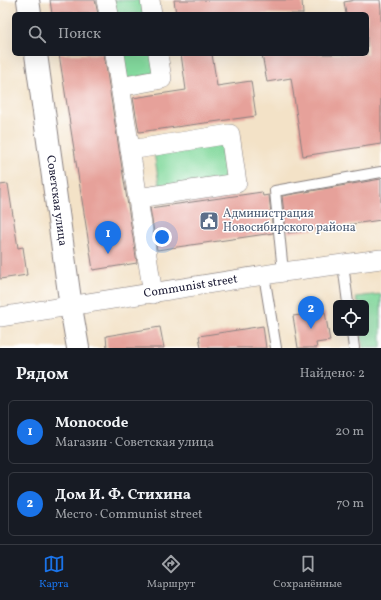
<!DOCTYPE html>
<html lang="ru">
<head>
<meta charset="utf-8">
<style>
	body { margin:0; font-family:Vollkorn,serif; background:#242831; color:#f1f3f6 }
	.controls { position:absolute; right:12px; bottom:12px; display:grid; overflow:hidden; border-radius:6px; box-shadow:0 4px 16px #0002 }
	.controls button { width:36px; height:36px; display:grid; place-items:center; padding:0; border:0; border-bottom:1px solid #363941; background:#171b24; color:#f1f3f6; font:20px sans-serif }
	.you { position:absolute; left:162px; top:237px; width:14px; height:14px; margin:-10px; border:3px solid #fff; border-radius:50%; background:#1a73e8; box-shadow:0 0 0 6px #1a73e833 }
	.badge { display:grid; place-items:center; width:26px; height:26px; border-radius:50%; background:#1a73e8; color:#fff; font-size:13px; font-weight:700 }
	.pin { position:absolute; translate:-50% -33px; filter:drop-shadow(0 1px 2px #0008) }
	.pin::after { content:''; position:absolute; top:21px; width:14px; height:12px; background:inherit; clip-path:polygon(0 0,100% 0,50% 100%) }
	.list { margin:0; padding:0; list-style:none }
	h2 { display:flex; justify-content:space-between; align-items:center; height:52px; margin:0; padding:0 16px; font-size:17px }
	h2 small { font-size:13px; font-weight:400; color:#9ea1a6 }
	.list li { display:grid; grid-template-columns:26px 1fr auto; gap:12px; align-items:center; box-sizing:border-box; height:64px; margin:0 8px 8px; padding:0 8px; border:1px solid #363941; border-radius:6px }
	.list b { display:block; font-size:15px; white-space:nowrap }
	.list p { margin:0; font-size:13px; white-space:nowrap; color:#9ea1a6 }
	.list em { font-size:13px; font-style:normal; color:#9ea1a6 }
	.icon { flex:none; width:22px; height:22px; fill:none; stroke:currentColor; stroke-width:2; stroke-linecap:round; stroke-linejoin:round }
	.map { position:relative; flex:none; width:381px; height:348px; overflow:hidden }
	.search { position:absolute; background:#171b24; box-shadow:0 4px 16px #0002; left:12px; right:12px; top:12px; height:44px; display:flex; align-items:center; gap:10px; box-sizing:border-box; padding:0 14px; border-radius:6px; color:#9ea1a6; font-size:15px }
	.sheet { height:196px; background:#171b24 }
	nav { display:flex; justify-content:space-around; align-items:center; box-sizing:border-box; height:56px; border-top:1px solid #363941; background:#171b24; font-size:11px; color:#9ea1a6 }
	nav a { display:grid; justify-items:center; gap:2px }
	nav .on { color:#1a73e8 }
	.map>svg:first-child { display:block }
	.green { fill:#83d99d; stroke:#527e6c }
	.building { fill:#e6a19a }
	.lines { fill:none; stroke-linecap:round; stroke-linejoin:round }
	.lane-casing { stroke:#8a8281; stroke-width:12 }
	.street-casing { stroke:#8a8281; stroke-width:20 }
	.secondary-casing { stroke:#8a8281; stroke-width:24 }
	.lane { stroke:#fff; stroke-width:10 }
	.street { stroke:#fff; stroke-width:19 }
	.secondary { stroke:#fff; stroke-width:22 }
	.labels { text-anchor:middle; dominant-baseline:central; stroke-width:3; stroke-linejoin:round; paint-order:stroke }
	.street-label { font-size:12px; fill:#22223b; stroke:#fff }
	.service-label { font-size:12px; fill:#4e5e75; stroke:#fff; text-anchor:start }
</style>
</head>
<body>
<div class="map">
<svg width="381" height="348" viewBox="0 0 381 348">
	<rect width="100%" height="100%" fill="#fff"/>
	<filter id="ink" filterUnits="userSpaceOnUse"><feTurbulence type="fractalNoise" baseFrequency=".025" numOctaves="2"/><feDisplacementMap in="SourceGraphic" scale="8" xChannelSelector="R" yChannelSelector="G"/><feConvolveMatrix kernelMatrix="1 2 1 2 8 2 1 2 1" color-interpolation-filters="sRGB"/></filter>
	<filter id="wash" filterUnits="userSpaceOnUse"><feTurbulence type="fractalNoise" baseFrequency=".012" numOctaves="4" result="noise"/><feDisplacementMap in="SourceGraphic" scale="16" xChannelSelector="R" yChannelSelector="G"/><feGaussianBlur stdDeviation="0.9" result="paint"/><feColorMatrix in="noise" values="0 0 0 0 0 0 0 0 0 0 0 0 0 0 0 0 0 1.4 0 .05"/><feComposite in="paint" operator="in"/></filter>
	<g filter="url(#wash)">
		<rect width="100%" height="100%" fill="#f3e2c7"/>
		<!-- green -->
		<g class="green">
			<path d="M112,0h31l2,14h-30z"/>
			<path d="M121,54h31l3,20 -30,5z"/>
			<path d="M230,134l7,49 -76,12 -8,-48z"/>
			<path d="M381,294v54h-18l-2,-15h5v-30h-9l-1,-6z"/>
		</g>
		<g id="blocks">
			<!-- building -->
			<g class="building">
				<path d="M50,0h45l3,14h-46z"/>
				<path d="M174,0h128l1,14h-127z"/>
				<path d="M355,0h25l1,9v135l-78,12 -12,-78 -24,4 -5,-28h105v-40h-21l-2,-12z"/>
				<path d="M59,54h45l33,209 -44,7z"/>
				<path d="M181,54h31l5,32 34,-5 5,35 -117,16 -6,-34 53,-8z"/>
				<path d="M381,179v41l-93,13v-2h-2l-4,-35z"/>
				<path d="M8,184l10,64 5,-1 4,28 -27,4v-94z"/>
				<path d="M262,192l1,4 6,-1 4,38 -116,17 -7,-42z"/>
				<path d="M325,312l5,29 -14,2 1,5h-19l-5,-32z"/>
				<path d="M263,326l3,22h-65l-2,-12z"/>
				<path d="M160,327l4,21h-57l-1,-12z"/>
			</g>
		</g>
	</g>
	<g filter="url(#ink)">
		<use href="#blocks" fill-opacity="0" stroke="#8a8281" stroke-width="1"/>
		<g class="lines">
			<defs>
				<g id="lane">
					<path d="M343,264l5,39"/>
					<path d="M283,272l-8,-81 106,-19"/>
					<path d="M264,275l12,73"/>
					<path d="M352,333l2,15"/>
				</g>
				<g id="street">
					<path d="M106,0l3,14"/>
					<path d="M150,0l2,14"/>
					<path d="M115,54l38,240"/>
					<path d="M120,87l42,-8 -4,-25"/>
					<path d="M130,150l100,-16 7,49 -99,15"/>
					<path id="s1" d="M0,317l283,-45 98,-13"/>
				</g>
				<g id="secondary">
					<path d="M28,0l2,14"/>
					<path id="s2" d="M36,54l35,253 7,41"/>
				</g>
			</defs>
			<!-- lane casing -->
			<use href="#lane" class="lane-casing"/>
			<!-- street casing -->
			<use href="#street" class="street-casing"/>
			<!-- secondary casing -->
			<use href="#secondary" class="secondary-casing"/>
			<!-- lane -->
			<use href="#lane" class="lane"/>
			<!-- street -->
			<use href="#street" class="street"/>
			<!-- secondary -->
			<use href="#secondary" class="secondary"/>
		</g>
	</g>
	<!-- icons -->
	<defs>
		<symbol id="civic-square" viewBox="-11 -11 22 22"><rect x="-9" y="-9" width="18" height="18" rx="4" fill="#5c6f8a" stroke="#fff"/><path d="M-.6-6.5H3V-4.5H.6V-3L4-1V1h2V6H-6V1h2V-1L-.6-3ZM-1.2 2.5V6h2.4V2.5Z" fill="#fff"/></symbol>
	</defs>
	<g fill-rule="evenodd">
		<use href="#civic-square" x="198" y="210" width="22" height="22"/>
	</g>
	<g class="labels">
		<!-- street labels -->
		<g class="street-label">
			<text stroke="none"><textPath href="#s2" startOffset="148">Советская улица</textPath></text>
			<text stroke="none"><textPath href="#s1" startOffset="193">Communist street</textPath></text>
		</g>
		<!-- service labels -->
		<g class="service-label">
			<text x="223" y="214">Администрация<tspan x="223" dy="14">Новосибирского района</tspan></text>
		</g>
	</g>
</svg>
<div class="controls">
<button><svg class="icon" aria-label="locate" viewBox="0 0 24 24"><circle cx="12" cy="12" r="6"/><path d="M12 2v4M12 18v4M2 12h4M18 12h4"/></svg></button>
</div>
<div class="you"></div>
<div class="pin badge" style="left:108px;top:254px">1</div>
<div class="pin badge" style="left:311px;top:329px">2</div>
<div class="search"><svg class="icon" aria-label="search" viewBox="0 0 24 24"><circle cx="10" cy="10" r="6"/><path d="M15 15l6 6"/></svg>Поиск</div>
</div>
<section class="sheet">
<h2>Рядом<small>Найдено: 2</small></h2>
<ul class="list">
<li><span class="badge">1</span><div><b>Monocode</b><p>Магазин · Советская улица</p></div><em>20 m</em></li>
<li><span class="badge">2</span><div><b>Дом И. Ф. Стихина</b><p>Место · Communist street</p></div><em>70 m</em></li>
</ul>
</section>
<nav>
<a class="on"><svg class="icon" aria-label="map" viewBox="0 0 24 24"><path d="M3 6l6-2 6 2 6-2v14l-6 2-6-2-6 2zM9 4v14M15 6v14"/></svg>Карта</a>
<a><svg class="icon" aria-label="directions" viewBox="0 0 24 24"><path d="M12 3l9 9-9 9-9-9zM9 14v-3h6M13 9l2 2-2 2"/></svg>Маршрут</a>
<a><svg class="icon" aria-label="saved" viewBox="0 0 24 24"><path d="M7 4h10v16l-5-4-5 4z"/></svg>Сохранённые</a>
</nav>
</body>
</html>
